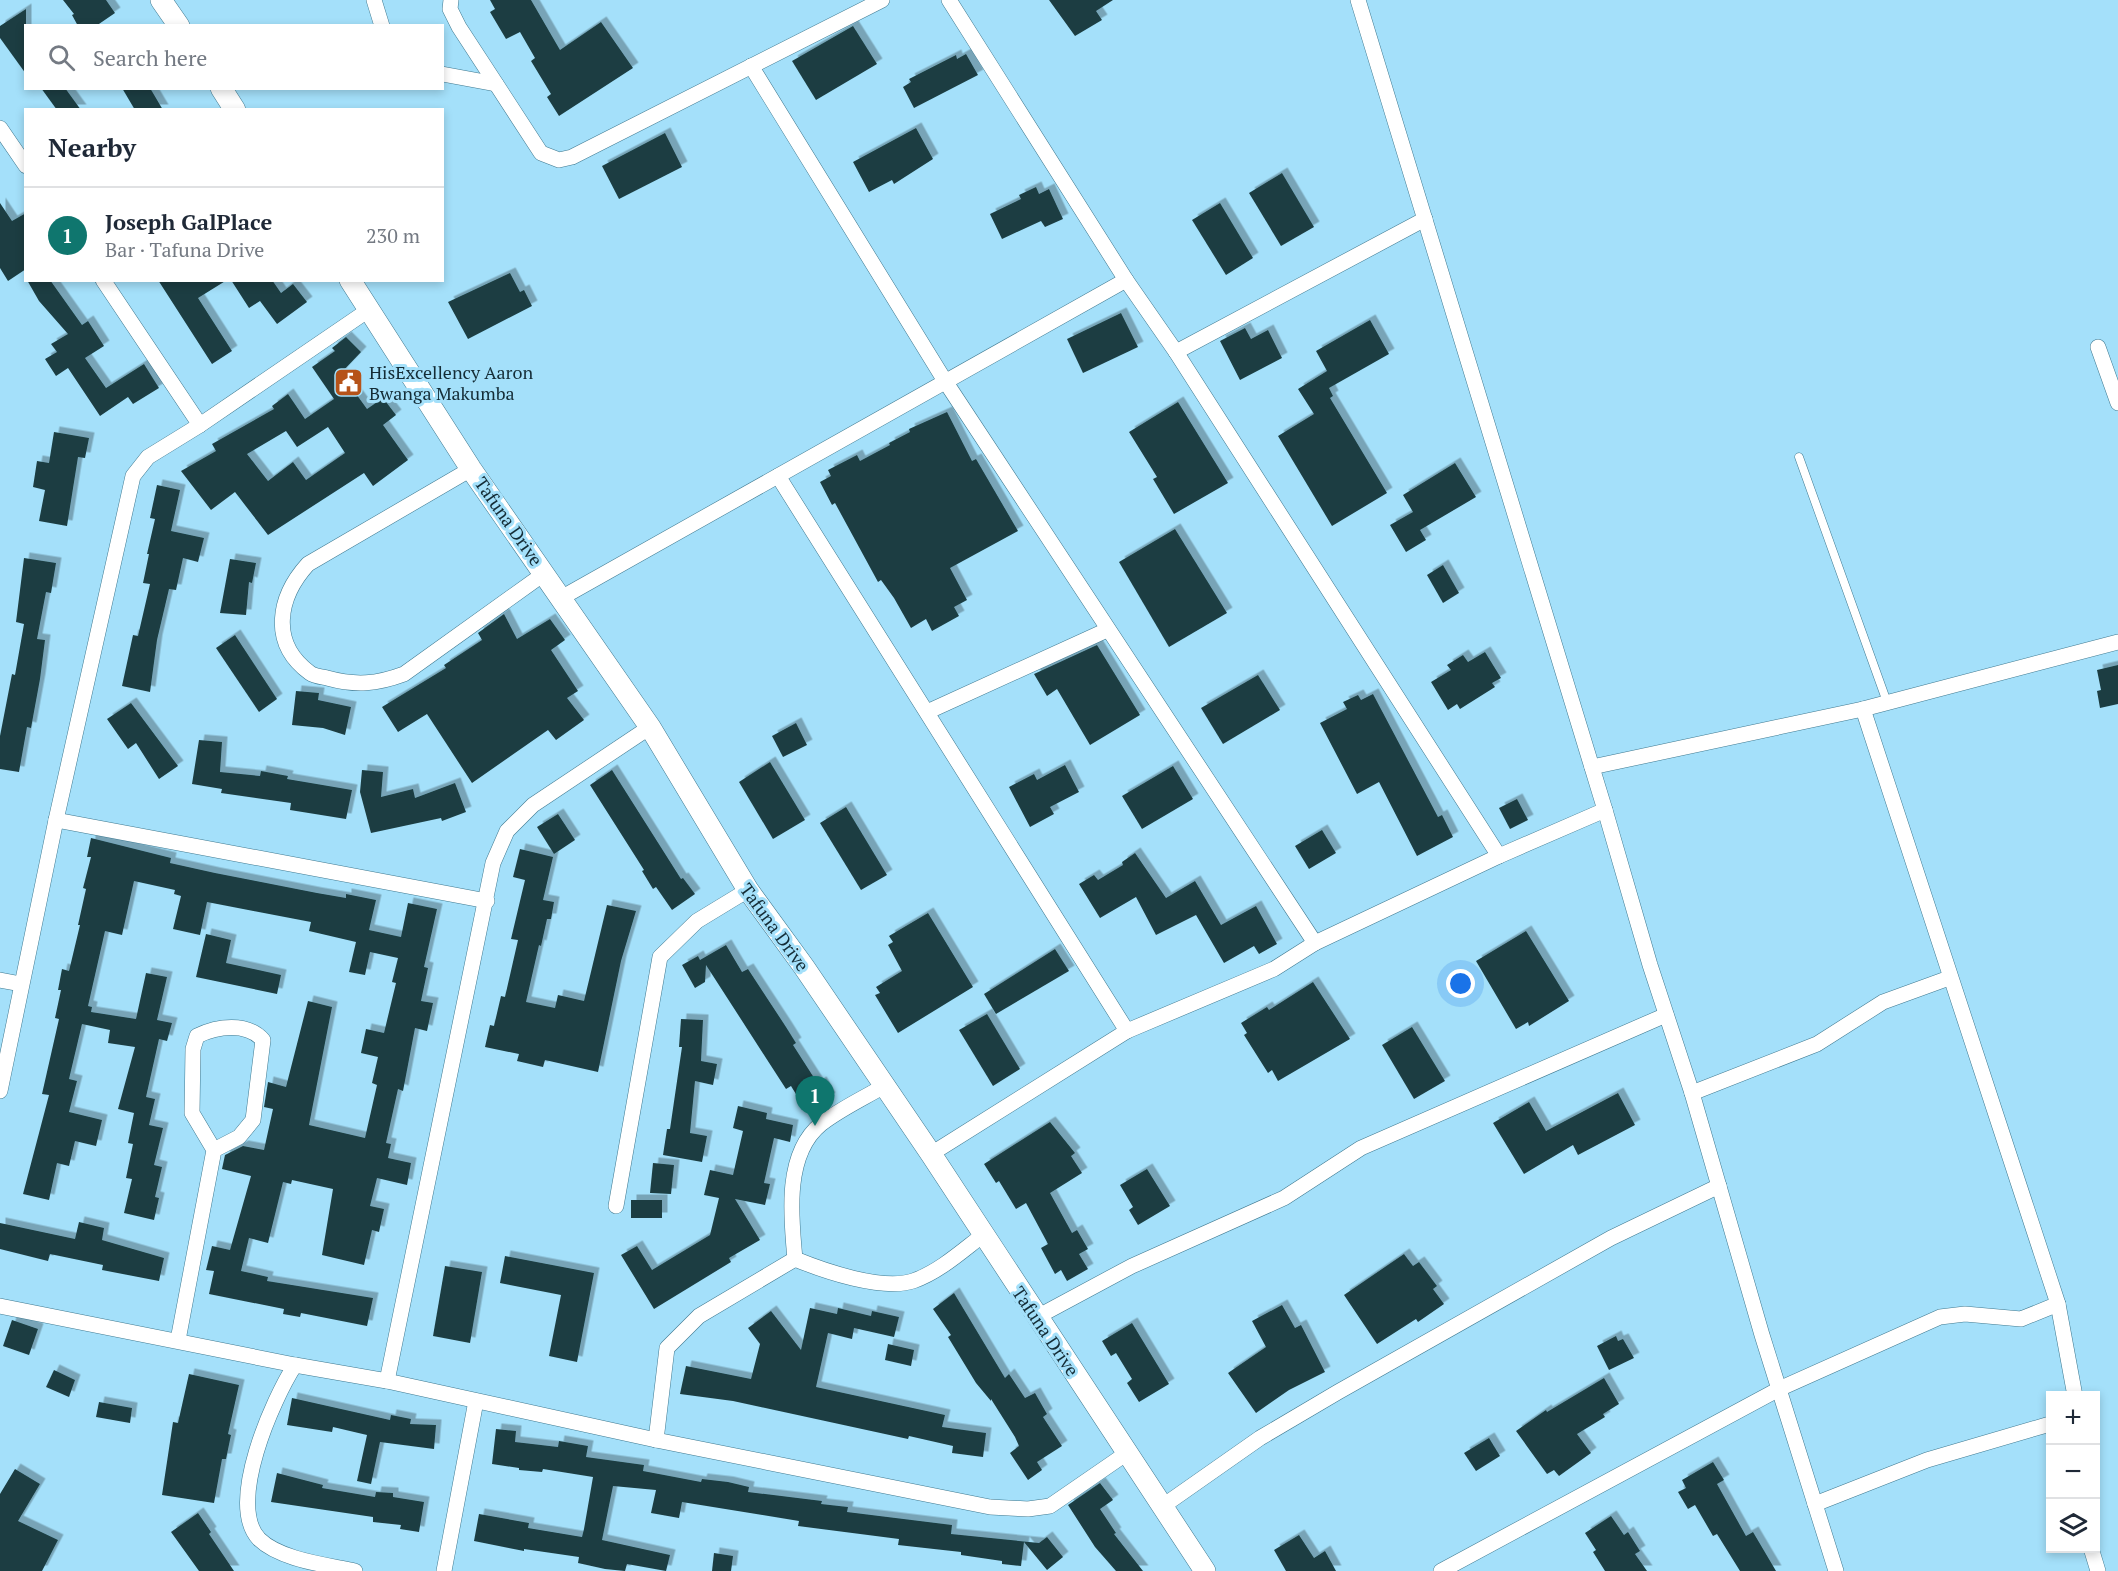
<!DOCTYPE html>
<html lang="en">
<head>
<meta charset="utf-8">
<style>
	body { margin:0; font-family:"PT Serif",serif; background:#f6f6f7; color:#1f2937 }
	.controls { position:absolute; right:18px; bottom:18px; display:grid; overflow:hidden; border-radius:0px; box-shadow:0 3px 9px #0003 }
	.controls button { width:54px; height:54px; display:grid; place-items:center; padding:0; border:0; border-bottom:2px solid #e0e1e3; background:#fff; color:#1f2937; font:30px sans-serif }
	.you { position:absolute; left:1461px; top:984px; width:21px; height:21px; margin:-15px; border:4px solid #fff; border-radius:50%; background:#1a73e8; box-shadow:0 0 0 9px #1a73e833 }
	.badge { display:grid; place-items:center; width:39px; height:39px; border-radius:50%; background:#0f766e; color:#fff; font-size:20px; font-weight:700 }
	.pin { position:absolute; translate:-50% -50px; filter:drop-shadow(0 2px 3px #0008) }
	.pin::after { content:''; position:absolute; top:32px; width:21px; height:18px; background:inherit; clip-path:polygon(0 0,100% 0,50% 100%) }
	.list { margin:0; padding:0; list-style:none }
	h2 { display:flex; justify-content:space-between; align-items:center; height:78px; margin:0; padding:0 24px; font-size:26px }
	h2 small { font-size:20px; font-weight:400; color:#747a83 }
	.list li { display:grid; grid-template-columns:39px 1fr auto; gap:18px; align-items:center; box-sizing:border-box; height:96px; padding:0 24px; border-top:2px solid #e0e1e3 }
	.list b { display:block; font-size:22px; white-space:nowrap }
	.list p { margin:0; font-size:20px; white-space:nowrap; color:#747a83 }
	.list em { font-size:20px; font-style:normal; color:#747a83 }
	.icon { flex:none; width:33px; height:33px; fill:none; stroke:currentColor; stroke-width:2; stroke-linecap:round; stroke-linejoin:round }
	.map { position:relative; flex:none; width:2118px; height:1571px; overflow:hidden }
	.search { position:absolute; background:#fff; box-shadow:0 3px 9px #0003; left:24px; top:24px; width:420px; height:66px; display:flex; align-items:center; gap:15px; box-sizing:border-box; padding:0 21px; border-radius:0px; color:#747a83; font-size:22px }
	.panel { position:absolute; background:#fff; box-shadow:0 3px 9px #0003; left:24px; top:108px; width:420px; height:174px; border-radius:0px }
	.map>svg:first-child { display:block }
	.building { fill:#1b3e42; fill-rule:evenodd; filter:url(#shadow) }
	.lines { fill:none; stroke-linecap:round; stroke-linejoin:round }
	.service-casing { stroke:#3f7990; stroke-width:9 }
	.minor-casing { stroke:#3f7990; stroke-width:16 }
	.secondary-casing { stroke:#3f7990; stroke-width:22 }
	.service { stroke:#fff; stroke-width:8 }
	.minor { stroke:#fff; stroke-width:15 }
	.secondary { stroke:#fff; stroke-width:21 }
	.labels { text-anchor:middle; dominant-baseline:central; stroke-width:6; stroke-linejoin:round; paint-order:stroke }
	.poi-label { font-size:18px; fill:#142c36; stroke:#a4e0fa; text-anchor:start }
	.street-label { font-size:18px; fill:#142c36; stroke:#a4e0fa }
</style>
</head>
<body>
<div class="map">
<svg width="2118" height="1571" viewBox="0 0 2118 1571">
	<defs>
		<filter id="shadow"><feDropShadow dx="5.5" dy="-5.5" stdDeviation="0" flood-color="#0004"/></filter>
	</defs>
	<rect width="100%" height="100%" fill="#a4e0fa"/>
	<!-- building -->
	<g class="building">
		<path d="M63,0h43l9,13 -19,13h-18l-6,-11 2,-1z"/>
		<path d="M490,0h41l29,50 41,-28 32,46 -74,48 -12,-19 4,-3 -20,-33 4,-3 -15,-26 -14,7 -16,-27 5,-3z"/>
		<path d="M1049,0h64l-17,11 6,9 -27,16z"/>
		<path d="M26,9v65l-26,-36v-12z"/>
		<path d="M853,26l24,38 -61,36 -24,-39z"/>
		<path d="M966,54l12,21 -64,33 -11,-21 8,-5 -2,-3 47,-24 1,4z"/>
		<path d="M41,88h24l16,22h-24z"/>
		<path d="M122,88h28l13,22h-28z"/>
		<path d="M916,128l17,31 -39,25 -2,-4 -23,12 -16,-30z"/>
		<path d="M665,133l17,34 -63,32 -17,-33z"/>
		<path d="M1282,173l32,54 -33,19 -32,-53z"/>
		<path d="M1036,187l3,7 10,-5 14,30 -18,8 -4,-6 -39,18 -12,-25 31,-15 -2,-4z"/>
		<path d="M0,203l12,18 14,-8v56l-18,12 -8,-13z"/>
		<path d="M1220,203l33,55 -27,17 -34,-55z"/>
		<path d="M510,273l10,19 4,-2 8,16 -64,33 -20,-37z"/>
		<path d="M27,280h23l32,45 6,-4 16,25 -19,12 21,30 38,-24 15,24 -26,16 -5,-7 -28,19 -32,-48 -12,8 -11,-17 12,-7 -6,-8 17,-10 -29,-33z"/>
		<path d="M158,280h69l-29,18 34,53 -20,13z"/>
		<path d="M231,280h41l9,13 12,-9 14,18 -30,22 -17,-23 -11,7z"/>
		<path d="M1121,313l17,34 -55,26 -16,-34z"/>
		<path d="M1370,320l19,34 -60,34 4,8 -3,2 57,95 -55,33 -54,-90 36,-22 -16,-25 29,-18 -11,-20z"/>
		<path d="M1245,328l6,11 17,-9 14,28 -42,22 -20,-39z"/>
		<path d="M346,337l15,15 -20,21 26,36 16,-11 13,17 -13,10 25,35 -35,26 -9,-13 -96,62 -33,-43 -24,18 -30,-39 35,-20 -4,-7 62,-35 -2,-3 16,-12 17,25 29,-20 -22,-32 23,-16 -3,-3zM328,427l17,26 -39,27 -13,-18 -25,19 -21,-27 39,-23 11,16z"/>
		<path d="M1178,402l50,81 -54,31 -21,-35 4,-2 -28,-45z"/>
		<path d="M947,412l25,49 4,-2 42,72 -68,37 17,32 -13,7 5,9 -27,15 -6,-12 -15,9 -17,-30 -13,-18 -3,2 -43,-79 -3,2 -12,-23 11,-6 -3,-6 29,-15 3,6 30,-16 -1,-2 21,-11 -1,-3z"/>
		<path d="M54,432l35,6 -4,20 -7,-1 -11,69 -28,-5 6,-31 -12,-3 4,-26 12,2z"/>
		<path d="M1455,463l21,34 -56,33 6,10 -20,12 -16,-27 23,-13 -10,-17z"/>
		<path d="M157,485l23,5 -9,41 33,7 -6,24 -15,-4 -7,32 -7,-1 -12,51 -7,52 -28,-6 11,-51 5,1 12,-52 -7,-1 6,-29h-2l8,-35 -5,-1z"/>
		<path d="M1175,529l52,84 -58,34 -50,-85z"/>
		<path d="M24,558l32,5 -5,30 -5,-1 -9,47 8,1 -5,39 -9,49 -4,-1 -8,45 -19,-3v-33l12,-62 3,1 9,-51 -8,-2z"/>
		<path d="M230,559l26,4 -4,20 -3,-1 -3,33 -26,-2z"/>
		<path d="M1443,565l16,28 -16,10 -16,-28z"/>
		<path d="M504,614l13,25 33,-20 15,21 -14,10 27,41 -11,7 17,22 -28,20 -8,-10 -76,53 -45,-69 -29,18 -16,-25 64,-39 -2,-3 38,-25 -4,-7z"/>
		<path d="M235,635l42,64 -18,13 -43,-64z"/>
		<path d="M1097,645l43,70 -50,30 -33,-56 -10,7 -13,-22z"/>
		<path d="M1485,652l16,26 -9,5 3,4 -35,22 -3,-5 -9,6 -17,-28 20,-12 -4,-5 16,-10 5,7z"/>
		<path d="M2118,665v39l-18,4 -3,-17 4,-1 -4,-20z"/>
		<path d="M1258,675l22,35 -57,34 -22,-36z"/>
		<path d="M296,691l23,2 -1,7 33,7 -6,28 -22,-7 -31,-3z"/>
		<path d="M1373,694l65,123 4,-2 11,22 -36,19 -38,-74 -22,12 -37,-71 27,-14 -4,-7 15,-7 3,5z"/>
		<path d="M131,703l47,63 -19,13 -23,-36 -8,6 -21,-30z"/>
		<path d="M796,723l11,22 -24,12 -11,-21z"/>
		<path d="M199,740l23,2 -2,30 40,4 1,-5 27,5 -1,3 65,11 -6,29 -56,-9 1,-7 -70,-10 1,-4 -30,-5z"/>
		<path d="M770,762l35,58 -32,19 -34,-57z"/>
		<path d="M1065,765l14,27 -29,15 4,7 -24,13 -21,-40 25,-13 3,6z"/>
		<path d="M1173,766l20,33 -51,30 -20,-33z"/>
		<path d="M362,770l21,2 -2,25 32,-8 2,9 40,-15 11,29 -24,9 -1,-3 -70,15 -11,-41z"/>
		<path d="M612,770l69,109 2,-1 12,16 -23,16 -16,-23 -3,2 -11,-18 2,-1 -54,-85z"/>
		<path d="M1517,799l11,21 -18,9 -11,-21z"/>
		<path d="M846,807l41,68 -26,15 -41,-67z"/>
		<path d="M558,814l17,26 -21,14 -17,-27z"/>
		<path d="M1322,830l14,23 -27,16 -14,-23z"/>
		<path d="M91,838l80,20 -1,5 45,10 102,20 29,5v-4l30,6 -7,30 32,7 7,-34 29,6 -13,58 4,1 -7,33 12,2 -6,28 -12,-3 -12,63 -5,-2 -12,54 5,1 -3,14 23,5 -4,22 -30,-7 -7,28 14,3 -5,23 -7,-2 -8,35 -42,-10 11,-66 -41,-9 -1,4 -8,-2 -15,61 -19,-5 -8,33 27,6 -1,4 106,17 -6,28 -66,-13 -1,4 -17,-3 1,-5 -75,-15 5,-23 -8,-1 6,-24 18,4 21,-74 -29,-7 3,-14 18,-9 21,4 9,-41 -9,-2 4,-25 18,5 22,-86 24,6 -23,118 56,13 12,-53 -5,-2 6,-26 -17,-4 5,-24 18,4 12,-50 -4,-1 6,-24 -28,-6 -5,23 -16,-3 7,-30 -47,-11 2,-9 -104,-20 -7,33 -27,-6 8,-33 -7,-2 1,-4 -41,-9 -12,54 -17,-4 -17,75 4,1 -1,5 45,7 10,-46 21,4 -10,43 15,3 -5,18 -8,-2 -13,58 9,2 -6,26 14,3 -9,37 8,2 -7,30 4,1 -5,22 -30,-7 8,-34 -6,-1 7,-34 -5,-1 6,-30 -16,-4 17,-62 -27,-4 2,-13 -28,-6 -13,55 8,2 -8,31 33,8 -6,26 -21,-5 -6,25 -12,-3 -8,37 -26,-6 26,-99 -7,-1 17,-75 -4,-1 6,-28h-3l4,-21 7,2 11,-46h-2l8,-36 -3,-1 8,-31h-4z"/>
		<path d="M520,849l33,8 -10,43 11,2 -3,17h-4l-6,27 -2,-1 -13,57 29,6 3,-13 26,6 23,-96 29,6 -15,50 -23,111 -53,-12 -2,7 -26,-6 2,-7 -34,-7 5,-22 4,1 7,-30 4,1 13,-57 -7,-1 14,-59 -12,-3z"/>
		<path d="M1135,853l31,45 29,-17 26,44 35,-19 21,38 -18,10 -5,-8 -30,17 -28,-48 -40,20 -20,-38 -36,21 -21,-34 15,-9 4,5 25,-15 -1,-3z"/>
		<path d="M928,913l45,74 -75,46 -23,-38 5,-2 -4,-6 26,-16 -14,-26 5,-3 -4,-6z"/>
		<path d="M1526,931l43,70 -40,25 -1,-4 -12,7 -40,-68z"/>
		<path d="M206,934l25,6 -5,23 55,12 -4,19 -81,-17z"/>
		<path d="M726,945l16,27 6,-3 38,58 10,16 -3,2 25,39 3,-2 9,16 -23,14 -16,-26 -5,3 -80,-124 -1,17 -10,6 -13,-23 16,-9 2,4z"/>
		<path d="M1055,949l14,22 -73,43 -12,-20z"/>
		<path d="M1313,982l37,57 -72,42 -6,-11 -4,3 -24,-38 3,-2 -6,-10 26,-16 2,3z"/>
		<path d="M987,1014l33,55 -27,17 -34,-56z"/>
		<path d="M681,1019l22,1 -2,41 16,3 -4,21 -18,-4 -5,52 17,3 -5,26 -39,-7 4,-26h3l12,-82h-3z"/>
		<path d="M1412,1027l33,54 -31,18 -32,-54z"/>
		<path d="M1618,1093l17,32 -57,30 -5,-10 -49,29 -31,-51 36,-21 17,29z"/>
		<path d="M738,1106l29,7 -1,6 27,6 -3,17 -16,-4 -10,45 6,1 -5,21 -30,-6 25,41 -31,18 2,4 -77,47 -33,-54 16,-9 15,24 58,-35 9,-37 -15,-3 6,-25 23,5 10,-44 -10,-3z"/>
		<path d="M1050,1122l25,31 -4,3 11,17 -32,20 22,40 5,-3 11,19 -9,5 9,15 -21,12 -6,-11 -6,4 -14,-26 7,-4 -22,-41 -10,6 -17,-28 -3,2 -12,-19z"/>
		<path d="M653,1163l21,2 -3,29 -21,-1z"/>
		<path d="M1147,1169l23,37 -32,19 -9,-15 4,-3 -13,-22z"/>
		<rect x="631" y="1200" width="31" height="18"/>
		<path d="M79,1222l25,6 -2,12 62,18 -5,23 -57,-11 1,-5 -53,-11 -2,7 -48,-12v-26l75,16z"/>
		<path d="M1404,1254l9,12 6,-4 18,24 -4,3 11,15 -26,18 -2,-3 -39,25 -33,-49z"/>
		<path d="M505,1256l89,17 -17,89 -28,-6 12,-61 -61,-12z"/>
		<path d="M445,1266l37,6 -12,71 -37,-7z"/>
		<path d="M954,1293l51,85 4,-4 16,24 10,-5 12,21 -4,3 19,29 -25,16 5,8 -14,10 -18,-27 9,-7 -4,-9 -24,-38v2l-15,-18 -28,-46 3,-2 -18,-26z"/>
		<path d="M1282,1305l13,23 6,-3 24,47 -36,18 -33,23 -28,-40 38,-26 -14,-26z"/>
		<path d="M810,1308l27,6 1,-6 33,8 1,-5 27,6 -5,20 -40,-9 -2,11 -24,-6 -12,54 129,28 -3,12 44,6 -3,24 -31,-4 1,-7 -44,-10 -1,3 -175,-38 -53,-7 6,-28 65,13 9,-35 -12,-16 23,-17 30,39z"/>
		<path d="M12,1320l26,9 -9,26 -26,-9z"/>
		<path d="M1132,1323l37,61 -30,18 -12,-19 5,-4 -16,-26 -5,3 -9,-15z"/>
		<path d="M1616,1336l2,5 5,-2 11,19 -25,12 -12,-24z"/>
		<path d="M888,1344l26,6 -3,16 -26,-6z"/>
		<path d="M54,1370l21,10 -6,17 -23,-10z"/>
		<path d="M189,1374l50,11 -11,49 3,1 -5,24h-4l-8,44 -52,-8 11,-73 5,1z"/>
		<path d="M1604,1378l15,26 -16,10 2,3 -28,17 14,19 -32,23 -5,-6 -7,4 -31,-43 30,-21 1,2z"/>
		<path d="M292,1398l98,22 1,-5 20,4 -1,5 26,1 -2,24 -54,-7 -9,42 -14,-3 10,-46 -34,-8 -1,5 -45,-7z"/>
		<path d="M99,1402l33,6 -2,15 -34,-6z"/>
		<path d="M496,1429l20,2 -1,11 43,5 1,-6 29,5 -2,11 58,8 -1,6 58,11 1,-3 26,3 21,5 -1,5 74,9 -1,3 27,3 -1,5 105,13 -1,9 88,9 8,-6 16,20 -16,13 -23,-28 -3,24 -19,-2v-3l-41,-6v-3l-63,-7 1,-6 -101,-13 1,-5 -117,-19 -3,16 -28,-5 5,-23 -43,-4 -11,54 68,15 -4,16 -39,-7 -2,7 -20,-2 -27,-6 1,-6 -55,-8v2l-50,-10 5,-27 50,9 -1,5 54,9 2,-8 9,-52 -50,-8 -1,3 -23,-2v-2l-27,-4z"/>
		<path d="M1489,1438l11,18 -24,15 -12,-18z"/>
		<path d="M1713,1462l11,18 -7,4 29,52 7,-4 23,39h-36l-23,-37 -4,2 -18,-31 -7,4 -10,-17 8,-4 -4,-8z"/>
		<path d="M15,1469l25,15 -22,37 40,19 -16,31h-42v-77z"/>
		<path d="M277,1473l46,12 -1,3 53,9 1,-5 17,1v4l31,5 -5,30 -19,-3 1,-4 -28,-3v-5l-102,-15z"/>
		<path d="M1100,1483l13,17 -13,9 16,24 -2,1 29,37h-27l-21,-24 -27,-42z"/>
		<path d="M198,1513l13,19 -2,2 25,37h-35l-28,-39z"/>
		<path d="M1611,1516l13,19 4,-3 12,19 -5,3 12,17h-42l-12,-19 3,-2 -11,-17z"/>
		<path d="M1299,1535l15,23 11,-7 11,20h-50l-12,-21z"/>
		<path d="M714,1553l19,3 -2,15h-19z"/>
	</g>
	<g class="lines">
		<defs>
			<path id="service" d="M1799,457l88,245"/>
			<g id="minor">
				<path d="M374,0l8,26"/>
				<path d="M451,0l-1,9 9,18 82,126 18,7 13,-3 310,-157"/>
				<path d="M949,0l177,280 50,72 323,504"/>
				<path d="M1358,0l247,810 45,155 42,128 70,242 74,236"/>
				<path d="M751,66l194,315 370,562"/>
				<path d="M442,74l54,10"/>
				<path d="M0,128l26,38"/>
				<path d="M103,280l97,145"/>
				<path d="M2098,347l20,56"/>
				<path d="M1176,352l249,-133"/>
				<path d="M471,469l-163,95c-30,33 -39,79 2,109 4,3 12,4 17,5 29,8 50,6 77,-4l141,-101"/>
				<path d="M778,476l349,555"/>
				<path d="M561,598l565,-318"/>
				<path d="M1863,709l195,595 17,92"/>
				<path d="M927,712l180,-82"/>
				<path d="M1592,767l271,-58 255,-67"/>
				<path d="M56,820l431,81"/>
				<path d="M0,980l21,4"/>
				<path d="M0,1091l56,-271 77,-344 15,-19 52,-32 170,-116"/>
				<path d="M1692,1093l125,-49 66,-42 66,-24"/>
				<path d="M931,1154l196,-123 147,-62 41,-26 184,-87 106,-46"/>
				<path d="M616,1206l44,-249 37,-36 51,-31"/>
				<path d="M795,1259c-4,-42 -11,-105 26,-135 19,-15 43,-26 63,-38"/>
				<path d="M795,1259c29,12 87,32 118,22 26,-9 49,-30 70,-46"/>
				<path d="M0,1306l295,59 92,16 269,59 334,67 38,2 22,-3 77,-53"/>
				<path d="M1037,1317l95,-51 152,-68 77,-50 305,-133"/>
				<path d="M178,1340l36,-190 -22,-37 1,-64 4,-13c20,-10 50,-14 66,4l-10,80 -14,17 -25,13"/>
				<path d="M295,1365c-22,34 -69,139 -36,174 21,21 69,26 96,32"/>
				<path d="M387,1381l106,-518 14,-32 26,-26 117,-78"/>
				<path d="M656,1440l11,-92 32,-32 96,-57"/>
				<path d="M1815,1504l112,-44 123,-36"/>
				<path d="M1163,1506l97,-68 78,-46 273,-154 108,-52"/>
				<path d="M2091,1548l7,23"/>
				<path d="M444,1571l32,-170"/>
				<path d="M1441,1571l338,-182 161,-72 25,-3 56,5 37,-15"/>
			</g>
			<g id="secondary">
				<path d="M161,0l18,26"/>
				<path d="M221,88l14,22"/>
				<path d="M350,280l121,189 179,258 98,163 56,77 127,187 274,417"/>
			</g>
		</defs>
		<!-- service casing -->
		<use href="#service" class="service-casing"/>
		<!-- minor casing -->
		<use href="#minor" class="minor-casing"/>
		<!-- secondary casing -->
		<use href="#secondary" class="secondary-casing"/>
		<!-- service -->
		<use href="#service" class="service"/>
		<!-- minor -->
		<use href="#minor" class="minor"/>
		<!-- secondary -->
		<use href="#secondary" class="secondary"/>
	</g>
	<!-- icons -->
	<defs>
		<symbol id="civic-square" viewBox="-11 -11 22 22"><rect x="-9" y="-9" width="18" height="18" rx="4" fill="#b65319" stroke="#a4e0fa"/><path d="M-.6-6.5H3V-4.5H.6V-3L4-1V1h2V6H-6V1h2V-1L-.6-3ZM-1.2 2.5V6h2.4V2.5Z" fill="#fff"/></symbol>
	</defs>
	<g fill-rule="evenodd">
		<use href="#civic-square" x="332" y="366" width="33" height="33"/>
	</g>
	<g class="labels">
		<!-- poi labels -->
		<g class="poi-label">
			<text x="369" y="372">HisExcellency Aaron<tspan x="369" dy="21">Bwanga Makumba</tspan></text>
		</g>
		<!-- street labels -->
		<g class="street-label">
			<text transform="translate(509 521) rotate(55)">Tafuna Drive</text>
			<text transform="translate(775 927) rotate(54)">Tafuna Drive</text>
			<text transform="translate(1046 1331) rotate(56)">Tafuna Drive</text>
		</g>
	</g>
</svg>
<div class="controls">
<button>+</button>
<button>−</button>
<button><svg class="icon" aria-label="layers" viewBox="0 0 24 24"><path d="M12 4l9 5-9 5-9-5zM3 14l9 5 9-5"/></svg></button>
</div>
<div class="you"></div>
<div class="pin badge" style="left:815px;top:1126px">1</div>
<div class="search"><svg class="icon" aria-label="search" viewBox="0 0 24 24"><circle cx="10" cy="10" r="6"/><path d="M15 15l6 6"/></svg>Search here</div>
<section class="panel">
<h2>Nearby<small></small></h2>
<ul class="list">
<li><span class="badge">1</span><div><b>Joseph GalPlace</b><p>Bar · Tafuna Drive</p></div><em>230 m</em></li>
</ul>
</section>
</div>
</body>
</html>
